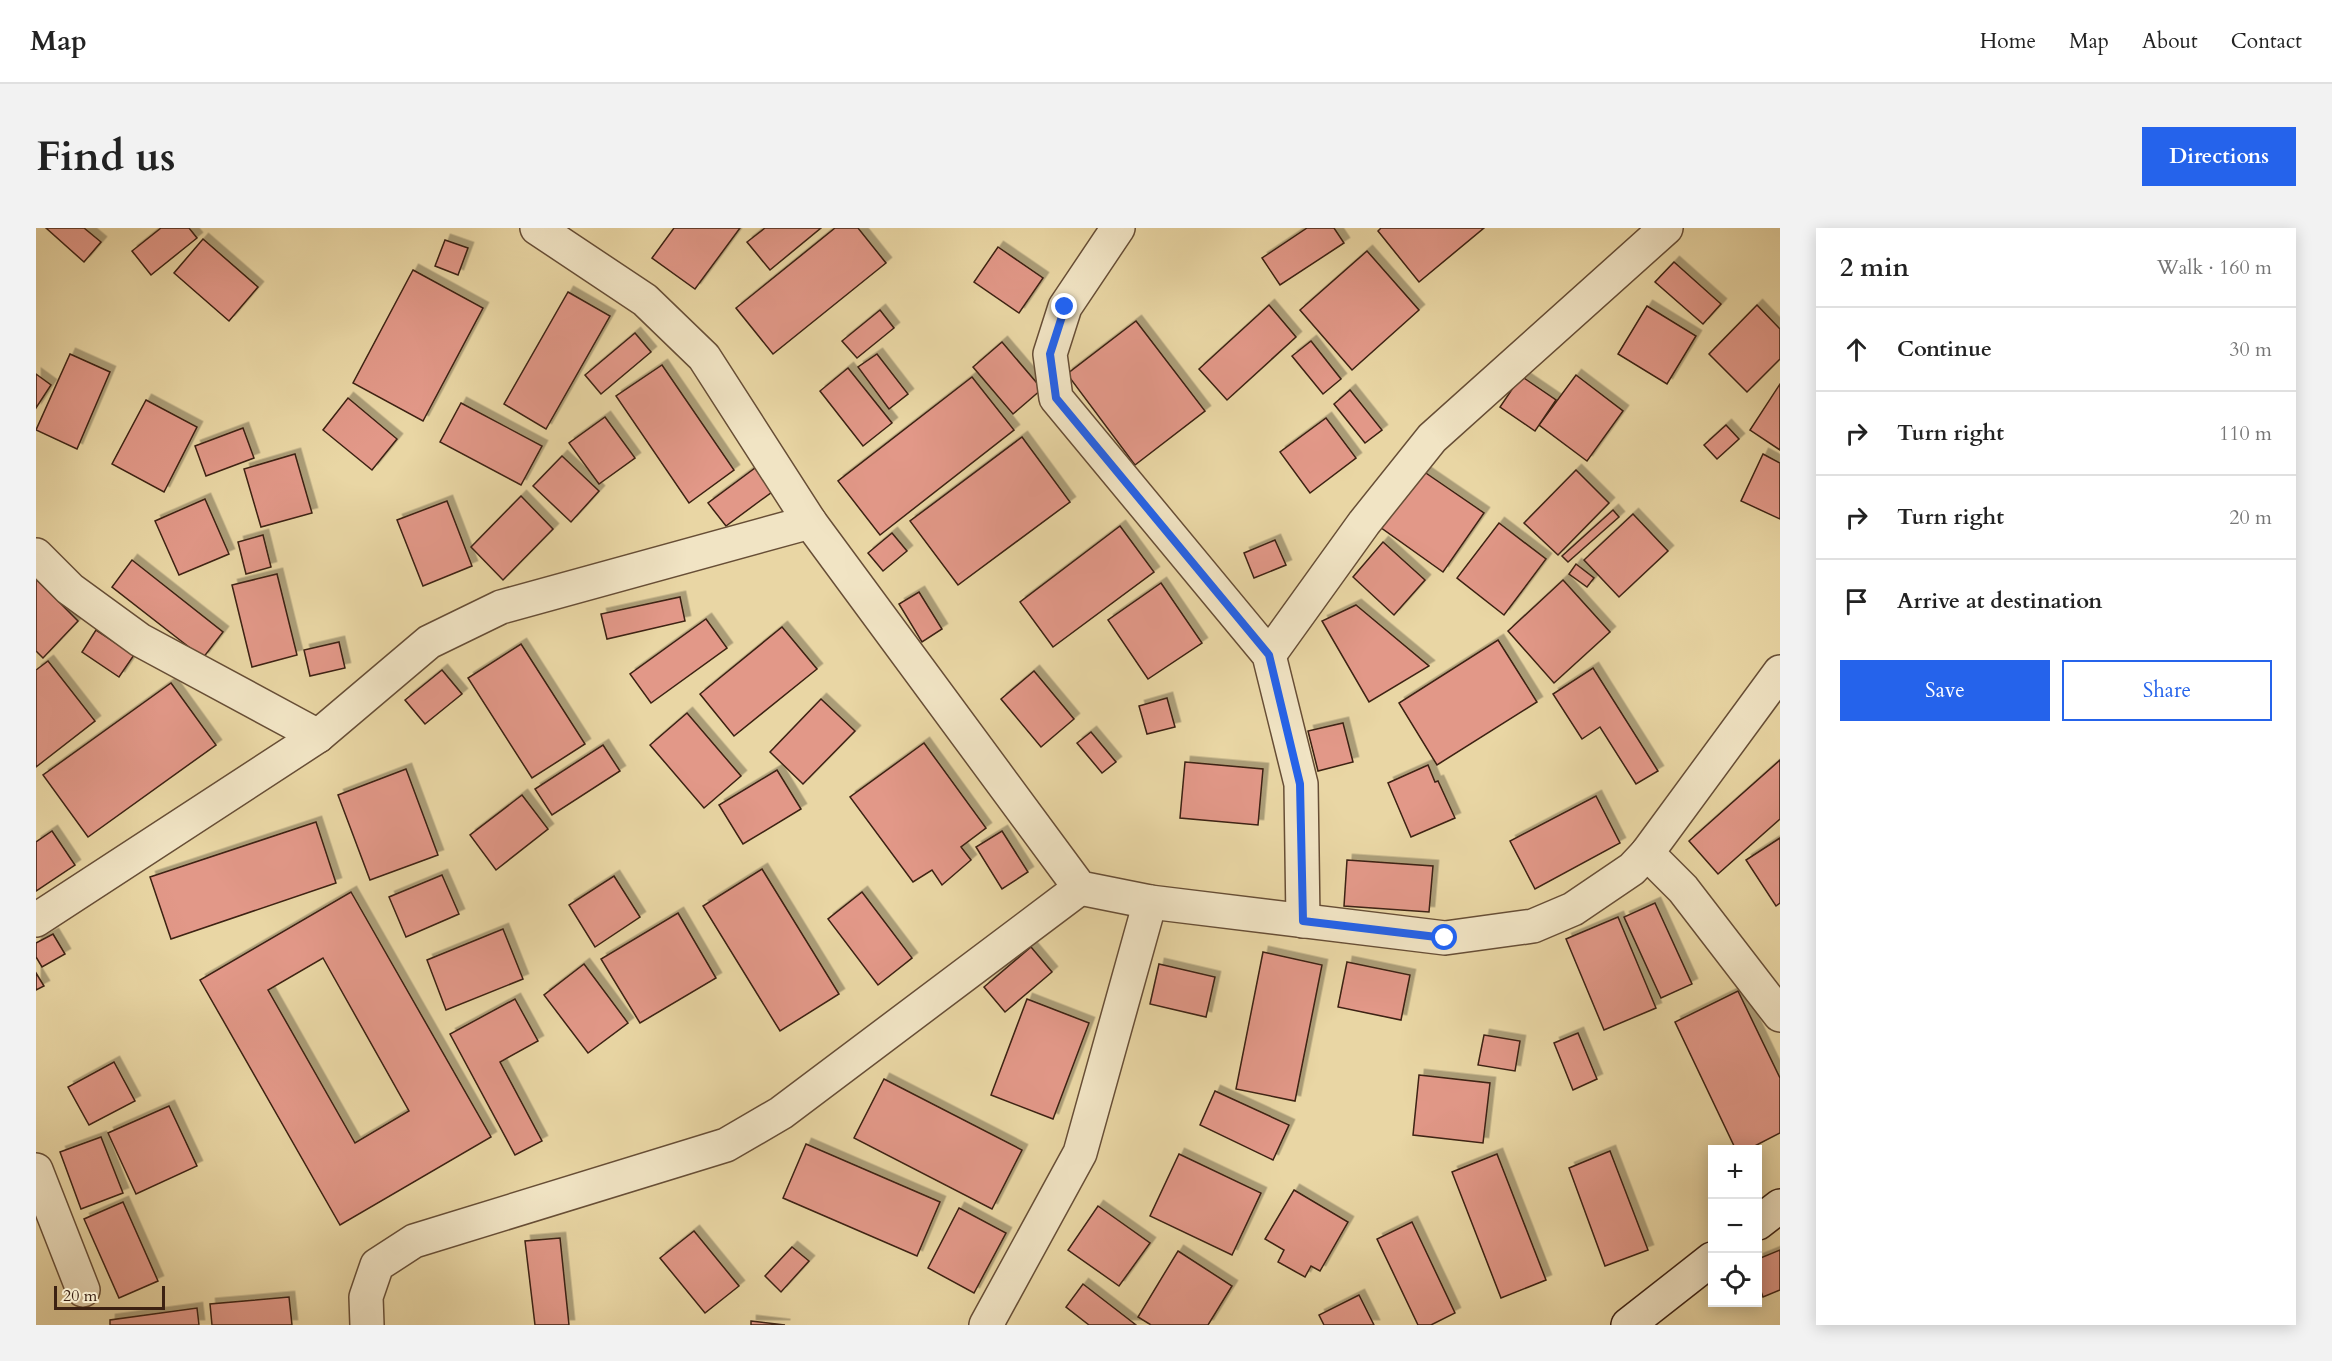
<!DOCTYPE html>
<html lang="en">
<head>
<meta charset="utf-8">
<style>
	body { margin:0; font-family:Cardo,serif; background:#f2f2f2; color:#222 }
	.controls { position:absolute; right:18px; bottom:18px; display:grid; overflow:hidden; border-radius:0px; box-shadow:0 3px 15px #0003 }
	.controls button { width:54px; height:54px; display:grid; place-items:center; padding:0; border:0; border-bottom:2px solid #e0e0e0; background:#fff; color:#222; font:30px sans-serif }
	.scale { position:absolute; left:18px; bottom:15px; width:111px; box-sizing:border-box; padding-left:6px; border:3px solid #3c2112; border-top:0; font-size:16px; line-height:21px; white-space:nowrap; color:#3c2112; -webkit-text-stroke:4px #f1e4c4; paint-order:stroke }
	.stop { position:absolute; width:18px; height:18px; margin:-14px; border:4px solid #2563eb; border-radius:50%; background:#fff }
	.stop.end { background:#2563eb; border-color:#fff; box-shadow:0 2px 6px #0008 }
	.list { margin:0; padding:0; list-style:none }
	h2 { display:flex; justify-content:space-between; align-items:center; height:78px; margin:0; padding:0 24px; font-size:26px }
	h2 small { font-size:20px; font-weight:400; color:#767676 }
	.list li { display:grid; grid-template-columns:39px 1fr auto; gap:18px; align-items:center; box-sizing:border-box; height:84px; padding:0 24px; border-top:2px solid #e0e0e0 }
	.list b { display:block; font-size:22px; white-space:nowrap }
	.list em { font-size:20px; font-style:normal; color:#767676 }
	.actions { display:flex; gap:12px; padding:18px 24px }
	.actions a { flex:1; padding:14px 0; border:2px solid #2563eb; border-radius:0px; text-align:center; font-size:21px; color:#2563eb }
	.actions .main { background:#2563eb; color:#fff }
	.icon { flex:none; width:33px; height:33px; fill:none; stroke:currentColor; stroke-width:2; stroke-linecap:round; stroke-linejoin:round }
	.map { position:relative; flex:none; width:1744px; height:1097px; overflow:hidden; border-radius:0px }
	header { display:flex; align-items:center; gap:36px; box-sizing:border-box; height:84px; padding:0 30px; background:#fff; border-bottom:2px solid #e0e0e0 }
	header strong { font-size:28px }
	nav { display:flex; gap:33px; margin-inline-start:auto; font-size:21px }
	.intro { display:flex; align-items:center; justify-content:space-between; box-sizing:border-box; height:144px; padding:0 36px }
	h1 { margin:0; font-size:42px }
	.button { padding:15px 27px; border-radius:0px; background:#2563eb; color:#fff; font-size:21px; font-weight:700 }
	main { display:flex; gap:36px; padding:0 36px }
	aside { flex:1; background:#fff; border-radius:0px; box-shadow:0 3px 15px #0003 }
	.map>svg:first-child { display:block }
	.building { fill:#e29888; stroke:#3c2112; stroke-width:1.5; fill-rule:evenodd; filter:url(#shadow) }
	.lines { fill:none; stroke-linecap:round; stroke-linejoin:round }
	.street-casing { stroke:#674e36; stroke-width:36 }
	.secondary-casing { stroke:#3c2112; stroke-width:36 }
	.street { stroke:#f1e4c4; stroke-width:33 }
	.secondary { stroke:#f1e4c4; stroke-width:33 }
	.route { stroke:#2563eb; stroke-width:8 }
</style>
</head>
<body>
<header>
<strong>Map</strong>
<nav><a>Home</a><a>Map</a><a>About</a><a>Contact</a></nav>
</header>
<div class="intro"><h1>Find us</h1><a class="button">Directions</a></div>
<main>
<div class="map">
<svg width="1744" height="1097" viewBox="0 0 1744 1097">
	<defs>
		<filter id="shadow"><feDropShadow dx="5.5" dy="-5.5" stdDeviation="0" flood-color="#0004"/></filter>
	</defs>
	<rect width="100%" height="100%" fill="#e9d6a4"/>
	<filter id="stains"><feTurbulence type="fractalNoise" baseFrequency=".00333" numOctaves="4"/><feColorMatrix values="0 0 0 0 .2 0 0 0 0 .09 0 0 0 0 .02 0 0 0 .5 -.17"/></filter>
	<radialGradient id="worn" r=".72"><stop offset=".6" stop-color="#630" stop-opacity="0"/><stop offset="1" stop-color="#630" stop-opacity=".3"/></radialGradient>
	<!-- building -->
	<g class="building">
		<path d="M10,0h38l17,14 -17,20z"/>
		<path d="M125,0h28l8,10 -46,37 -19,-24z"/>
		<path d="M638,0h66l-45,61 -43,-31z"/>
		<path d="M729,0h56l-51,42 -23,-28z"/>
		<path d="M799,0h23l28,35 -113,91 -37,-46z"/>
		<path d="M1271,0h27l10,15 -64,42 -18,-27z"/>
		<path d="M1345,0h103l-65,54 -41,-51z"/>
		<path d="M167,11l55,48 -29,34 -55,-48z"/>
		<path d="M409,12l23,8 -10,27 -23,-9z"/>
		<path d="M962,19l45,31 -24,35 -45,-31z"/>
		<path d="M1331,23l52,59 -67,60 -52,-60z"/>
		<path d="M1638,34l47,42 -18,20 -48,-42z"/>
		<path d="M377,42l70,38 -60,113 -70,-38z"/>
		<path d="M532,64l42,24 -64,113 -42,-25z"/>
		<path d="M1233,77l27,32 -69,63 -28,-31z"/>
		<path d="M1721,77l23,24v30l-33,33 -38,-38z"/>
		<path d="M1611,78l49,30 -29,48 -49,-30z"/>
		<path d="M844,82l14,18 -37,30 -15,-17z"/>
		<path d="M1100,93l69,90 -70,54 -68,-91z"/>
		<path d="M599,105l16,19 -50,42 -16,-19z"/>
		<path d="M1275,113l30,38 -18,15 -31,-38z"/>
		<path d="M966,114l40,47 -29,25 -40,-47z"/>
		<path d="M34,126l40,18 -33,77 -41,-19z"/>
		<path d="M841,126l31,40 -19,15 -31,-42z"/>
		<path d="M626,137l72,105 -45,33 -73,-107z"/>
		<path d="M812,140l44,55 -29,23 -43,-55z"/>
		<path d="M0,146l15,11 -15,23z"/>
		<path d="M1540,147l47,36 -36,50 -48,-36z"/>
		<path d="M1485,148l35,24 -21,31 -35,-24z"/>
		<path d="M936,149l42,53 -134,105 -42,-54z"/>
		<path d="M1744,156v66l-30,-20z"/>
		<path d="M1314,162l32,40 -17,13 -31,-39z"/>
		<path d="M312,170l49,41 -25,31 -49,-40z"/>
		<path d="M110,172l51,27 -33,65 -52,-28z"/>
		<path d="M425,175l81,43 -21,39 -81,-43z"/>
		<path d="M569,189l30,41 -36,26 -30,-41z"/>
		<path d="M1290,190l30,40 -46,35 -30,-41z"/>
		<path d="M1690,197l13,14 -22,20 -13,-14z"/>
		<path d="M207,200l11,30 -48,18 -11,-30z"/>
		<path d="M986,209l48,65 -112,83 -48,-64z"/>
		<path d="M259,226l17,59 -51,14 -17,-58z"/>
		<path d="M1727,226l17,9v56l-39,-18z"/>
		<path d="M526,228l37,35 -28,31 -38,-36z"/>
		<path d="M719,240l17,24 -46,34 -18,-23z"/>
		<path d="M1384,241l64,44 -41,59 -63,-45z"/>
		<path d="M1540,242l33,33 -51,52 -34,-32z"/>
		<path d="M485,268l32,33 -50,51 -32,-33z"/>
		<path d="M169,271l24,55 -50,21 -24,-54z"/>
		<path d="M411,273l25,65 -49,20 -26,-66z"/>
		<path d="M1577,282l6,7 -51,45 -6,-6z"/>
		<path d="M1597,286l35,37 -49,46 -35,-37z"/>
		<path d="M1463,295l47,36 -42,56 -47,-37z"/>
		<path d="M1084,298l34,46 -101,75 -33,-45z"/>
		<path d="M856,305l15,18 -24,20 -15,-18z"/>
		<path d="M227,307l8,32 -25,7 -8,-32z"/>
		<path d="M1239,312l11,25 -32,13 -10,-25z"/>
		<path d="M1347,314l42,38 -31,35 -41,-38z"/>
		<path d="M96,332l91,72 -20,26 -91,-71z"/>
		<path d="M1540,336l18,14 -7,9 -18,-13z"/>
		<path d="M241,346l20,81 -45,12 -20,-82z"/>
		<path d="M0,351l42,42 -35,37 -7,-7z"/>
		<path d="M1527,352l47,52 -56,51 -46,-52z"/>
		<path d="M1125,355l41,60 -54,36 -40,-59z"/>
		<path d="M883,364l23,37 -20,13 -23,-38z"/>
		<path d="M644,369l5,24 -78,18 -6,-25z"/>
		<path d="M1320,377l73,61 -60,36 -47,-81z"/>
		<path d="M670,391l21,29 -76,55 -21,-29z"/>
		<path d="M746,399l35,42 -83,67 -34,-42z"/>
		<path d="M60,402l38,25 -15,22 -37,-25z"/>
		<path d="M1462,412l39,62 -100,63 -38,-62z"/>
		<path d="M303,414l6,26 -35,8 -6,-26z"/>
		<path d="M485,416l64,100 -53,34 -64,-100z"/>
		<path d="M12,433l47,60 -59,46v-97z"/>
		<path d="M1557,440l65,103 -22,13 -36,-57 -18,12 -29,-45z"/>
		<path d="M406,442l20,24 -37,30 -20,-24z"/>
		<path d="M998,443l40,48 -33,28 -40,-48z"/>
		<path d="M135,455l45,62 -128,92 -45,-62z"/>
		<path d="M1131,470l8,29 -28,7 -8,-28z"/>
		<path d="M785,471l34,32 -52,53 -33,-32z"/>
		<path d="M651,485l54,63 -37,32 -54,-63z"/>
		<path d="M1307,495l10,39 -35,9 -10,-40z"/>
		<path d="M1055,504l25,30 -14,11 -25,-30z"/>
		<path d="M888,515l62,85 -25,19 10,13 -29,25 -10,-15 -19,12 -63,-85z"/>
		<path d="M567,517l17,26 -68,44 -17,-26z"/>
		<path d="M1744,532v59l-62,55 -29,-33z"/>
		<path d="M1149,534l78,7 -5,56 -78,-7z"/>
		<path d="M1392,537l7,17 3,-1 17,37 -44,19 -23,-54z"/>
		<path d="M370,541l32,86 -68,25 -32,-85z"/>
		<path d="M741,542l24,39 -58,35 -24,-39z"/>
		<path d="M486,567l26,34 -52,41 -26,-35z"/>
		<path d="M1560,568l24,47 -85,46 -25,-48z"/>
		<path d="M280,594l20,61 -165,56 -21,-62z"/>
		<path d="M16,603l23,34 -39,26v-49z"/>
		<path d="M966,603l26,41 -26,17 -26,-42z"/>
		<path d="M1744,610v65l-4,3 -30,-46z"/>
		<path d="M1311,632l86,6 -4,46 -85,-6z"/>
		<path d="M726,641l77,125 -59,37 -77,-125z"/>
		<path d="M406,647l17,39 -53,23 -17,-40z"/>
		<path d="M578,648l26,41 -45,30 -26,-42z"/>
		<path d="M315,664l140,245 -151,88 -140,-245zM287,730l86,153 -54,32 -87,-153z"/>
		<path d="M826,664l50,66 -34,27 -50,-66z"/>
		<path d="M1619,675l37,81 -31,14 -37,-81z"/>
		<path d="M642,685l38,65 -76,45 -39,-64z"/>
		<path d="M1582,689l38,91 -52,22 -38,-91z"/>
		<path d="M467,701l20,50 -77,31 -19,-50z"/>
		<path d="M17,706l12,20 -23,13 -6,-10v-14z"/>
		<path d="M995,719l21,25 -47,40 -21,-25z"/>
		<path d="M1227,724l59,13 -27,136 -59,-12z"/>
		<path d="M1311,734l63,13 -9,45 -63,-13z"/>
		<path d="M548,736l44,59 -40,30 -44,-58z"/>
		<path d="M1123,736l56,13 -9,40 -56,-13z"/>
		<path d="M0,745l8,13 -8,4z"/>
		<path d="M1702,763l42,87v55l-33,17h-11l-61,-128z"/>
		<path d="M479,771l23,42 -38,21 42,79 -27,14 -65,-121z"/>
		<path d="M991,771l62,24 -36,96 -62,-24z"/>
		<path d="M1542,805l19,46 -24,11 -19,-47z"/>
		<path d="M1448,807l36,6 -5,30 -37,-6z"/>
		<path d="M78,834l21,39 -46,24 -21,-38z"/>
		<path d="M1383,847l71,8 -7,60 -70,-8z"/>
		<path d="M848,851l138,71 -30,59 -138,-71z"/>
		<path d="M1179,863l74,34 -16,35 -73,-35z"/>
		<path d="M133,878l28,60 -61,28 -28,-61z"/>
		<path d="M65,909l22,56 -42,16 -21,-57z"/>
		<path d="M770,916l134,58 -23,54 -134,-58z"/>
		<path d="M1574,923l38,99 -43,16 -36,-98z"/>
		<path d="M1143,926l82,39 -29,62 -82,-39z"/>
		<path d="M1461,926l49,126 -45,18 -49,-126z"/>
		<path d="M1258,962l54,32 -28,49 -9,-5 -6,11 -27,-15 6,-12 -19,-11z"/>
		<path d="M87,974l35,79 -39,17 -35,-79z"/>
		<path d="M1062,978l52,37 -31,43 -51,-36z"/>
		<path d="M923,980l47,25 -32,60 -46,-25z"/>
		<path d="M1376,994l43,91 -24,12h-13l-41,-86z"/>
		<path d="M658,1003l45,55 -34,27 -45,-55z"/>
		<path d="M524,1010l9,87h-34l-10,-84z"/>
		<path d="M756,1019l17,14 -28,31 -16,-16z"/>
		<path d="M1744,1022v40l-17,7 -5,-14v-24z"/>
		<path d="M1142,1023l54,35 -24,39h-57l-13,-8z"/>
		<path d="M1047,1056l53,41h-47l-23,-18z"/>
		<path d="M1323,1067l15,30h-50l-5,-10z"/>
		<path d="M253,1069l3,28h-80l-2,-21z"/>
		<path d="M161,1080l2,17h-89v-5z"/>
		<path d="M715,1093l34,4h-34z"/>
	</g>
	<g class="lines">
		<defs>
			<g id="street">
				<path d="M501,0l108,72 59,57 106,165 270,366 70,14 295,36 88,-12 40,-17 59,-40 15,-16 133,-181"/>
				<path d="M1082,0l-53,79 -15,47 6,44 213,257 32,129 2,137"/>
				<path d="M0,327l34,34 70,51 178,96"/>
				<path d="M1233,427l95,-132 68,-85 234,-210"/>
				<path d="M1611,625l36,36 97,126"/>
				<path d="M0,692l282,-184 111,-94 72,-35 309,-85"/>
				<path d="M0,942l47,120"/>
				<path d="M331,1097l-1,-28 11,-32 37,-24 312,-96 55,-32 299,-225"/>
				<path d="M950,1097l94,-172 70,-251"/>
			</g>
			<g id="secondary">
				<path d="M1722,995l22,-17"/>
				<path d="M1592,1097l84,-66"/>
			</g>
		</defs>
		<!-- street casing -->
		<use href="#street" class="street-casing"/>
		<!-- secondary casing -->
		<use href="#secondary" class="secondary-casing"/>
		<!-- street -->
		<use href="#street" class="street"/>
		<!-- secondary -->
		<use href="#secondary" class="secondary"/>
	</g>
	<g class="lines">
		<!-- route -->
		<path class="route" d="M1029,79l-15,47 6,44 213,257 31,129 3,137 142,17"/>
	</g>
	<rect width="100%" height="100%" filter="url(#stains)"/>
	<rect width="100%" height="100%" fill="url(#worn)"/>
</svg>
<div class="controls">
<button>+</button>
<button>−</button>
<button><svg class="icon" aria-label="locate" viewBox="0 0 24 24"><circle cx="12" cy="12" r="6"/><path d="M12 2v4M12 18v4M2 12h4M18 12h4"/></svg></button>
</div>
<div class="scale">20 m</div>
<div class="stop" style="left:1409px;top:710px"></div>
<div class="stop end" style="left:1029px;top:79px"></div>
</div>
<aside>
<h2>2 min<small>Walk · 160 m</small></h2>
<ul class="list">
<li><svg class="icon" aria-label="ahead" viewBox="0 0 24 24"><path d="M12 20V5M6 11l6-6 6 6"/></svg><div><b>Continue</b></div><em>30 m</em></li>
<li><svg class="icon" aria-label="right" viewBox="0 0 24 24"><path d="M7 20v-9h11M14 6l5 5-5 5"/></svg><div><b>Turn right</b></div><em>110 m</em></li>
<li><svg class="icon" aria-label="right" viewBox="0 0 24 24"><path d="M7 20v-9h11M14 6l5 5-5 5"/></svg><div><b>Turn right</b></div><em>20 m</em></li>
<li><svg class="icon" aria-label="arrive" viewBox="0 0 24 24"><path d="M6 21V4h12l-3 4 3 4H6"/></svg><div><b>Arrive at destination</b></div></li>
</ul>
<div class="actions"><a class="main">Save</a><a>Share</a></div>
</aside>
</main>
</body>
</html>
